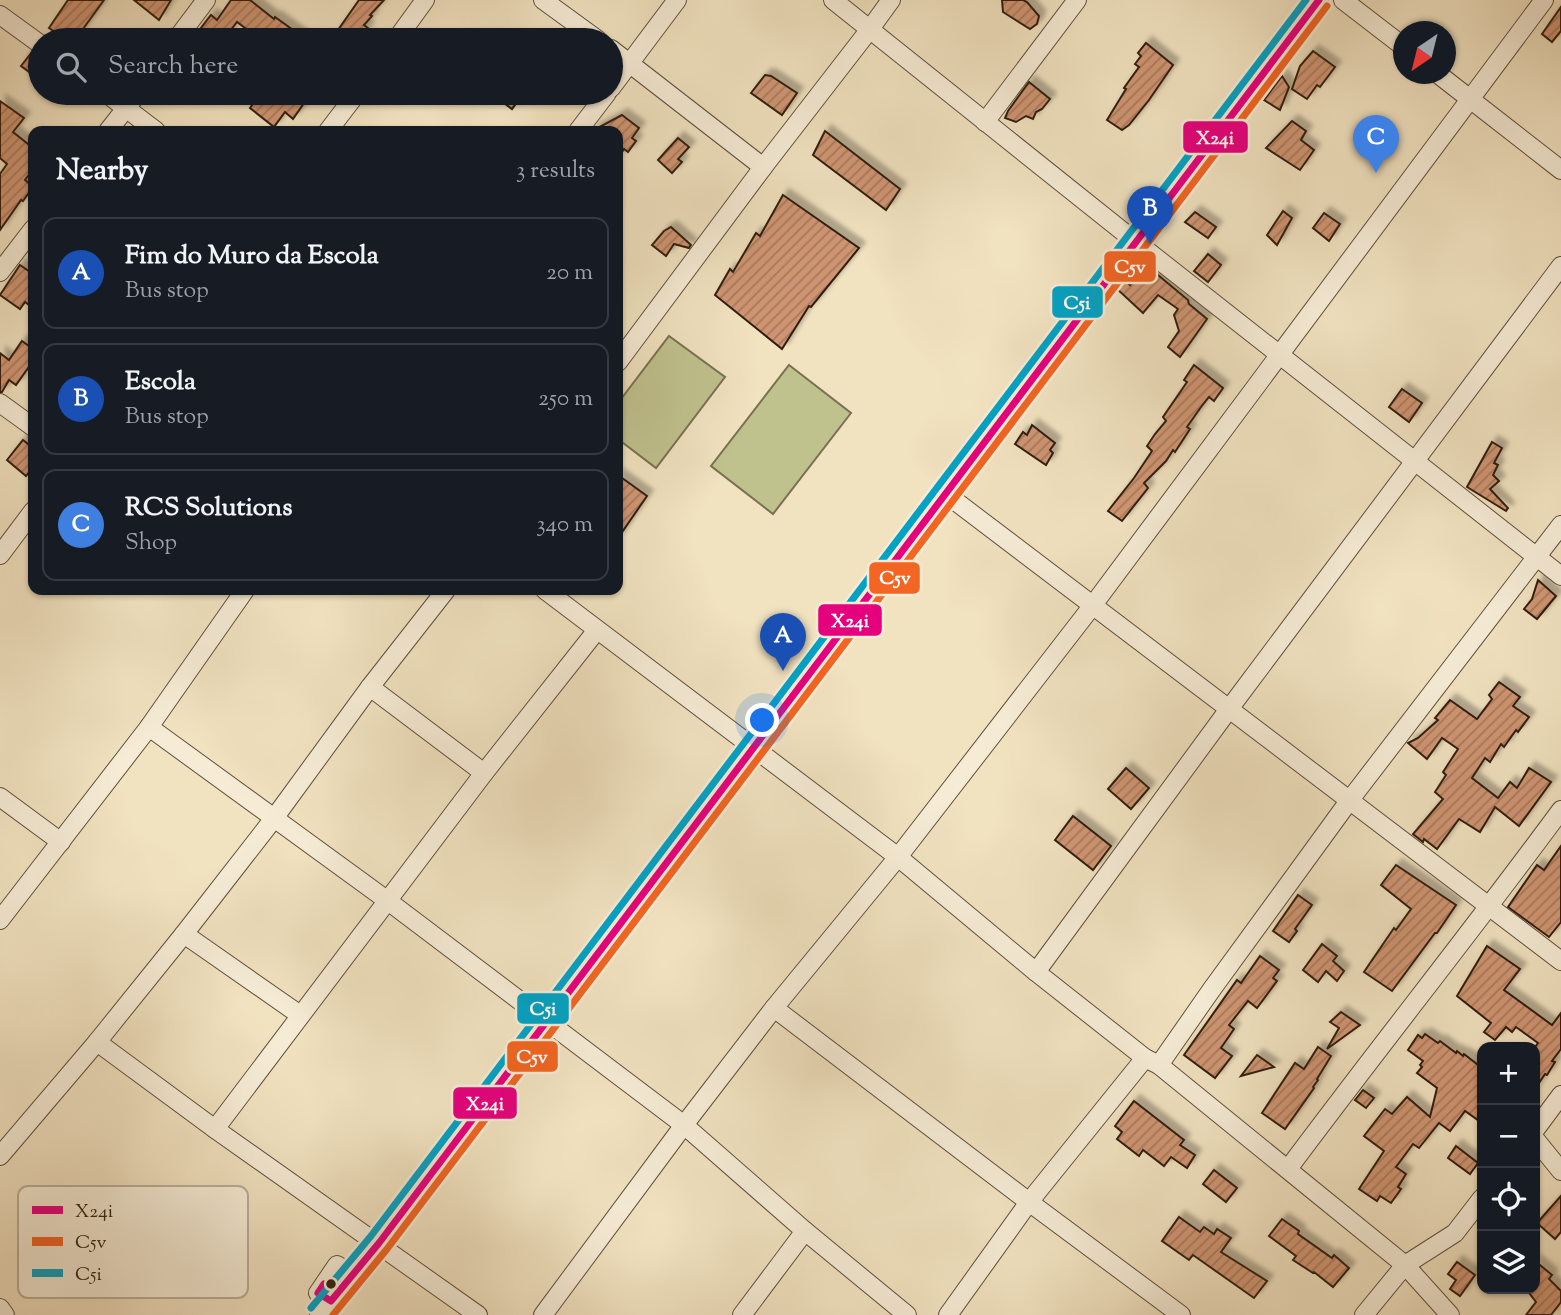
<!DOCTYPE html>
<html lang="en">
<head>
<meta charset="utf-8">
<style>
	body { margin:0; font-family:"Sorts Mill Goudy",serif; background:#20242c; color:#f1f3f6 }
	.controls { position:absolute; right:21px; bottom:21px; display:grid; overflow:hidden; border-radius:14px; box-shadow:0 2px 5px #0004 }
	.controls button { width:63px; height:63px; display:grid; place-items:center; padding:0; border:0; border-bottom:2px solid #363941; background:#171b24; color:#f1f3f6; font:35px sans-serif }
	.compass { position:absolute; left:1393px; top:21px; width:63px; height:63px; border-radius:50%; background:#171b24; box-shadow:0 2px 5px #0004; rotate:215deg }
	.you { position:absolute; left:763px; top:721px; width:24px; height:24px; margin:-18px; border:5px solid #fff; border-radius:50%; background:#1a73e8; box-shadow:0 0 0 10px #1a73e833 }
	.badge { display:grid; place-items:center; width:46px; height:46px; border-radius:50%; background:#c59692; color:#fff; font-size:23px; font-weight:700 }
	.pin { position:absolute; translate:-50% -58px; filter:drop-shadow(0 2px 4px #0008) }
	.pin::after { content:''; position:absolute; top:37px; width:24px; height:21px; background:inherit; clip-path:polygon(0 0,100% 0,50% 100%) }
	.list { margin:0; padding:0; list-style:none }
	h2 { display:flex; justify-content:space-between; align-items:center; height:91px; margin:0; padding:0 28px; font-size:30px }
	h2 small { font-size:23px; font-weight:400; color:#9ea1a6 }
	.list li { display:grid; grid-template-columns:46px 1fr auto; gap:21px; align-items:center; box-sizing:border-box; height:112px; margin:0 14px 14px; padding:0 14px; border:2px solid #363941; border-radius:14px }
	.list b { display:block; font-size:26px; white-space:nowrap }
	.list p { margin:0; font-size:23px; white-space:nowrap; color:#9ea1a6 }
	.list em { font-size:23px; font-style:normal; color:#9ea1a6 }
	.icon { flex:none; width:38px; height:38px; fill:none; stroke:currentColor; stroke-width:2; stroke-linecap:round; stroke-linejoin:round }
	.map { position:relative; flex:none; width:1561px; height:1315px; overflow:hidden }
	.search { position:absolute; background:#171b24; box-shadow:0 2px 5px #0004; left:28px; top:28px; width:595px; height:77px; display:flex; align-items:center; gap:18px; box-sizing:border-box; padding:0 24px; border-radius:38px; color:#9ea1a6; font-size:26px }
	.panel { position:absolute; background:#171b24; box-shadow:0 2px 5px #0004; left:28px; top:126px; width:595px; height:469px; border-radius:14px }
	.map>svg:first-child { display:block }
	.grass { fill:#c0c28e; stroke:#787050; stroke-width:2 }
	.building { fill:url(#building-hatch); stroke:#301e11; stroke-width:2; filter:url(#shadow) }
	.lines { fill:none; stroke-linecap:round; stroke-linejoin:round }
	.minor-casing { stroke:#604f3d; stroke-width:20 }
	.minor { stroke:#f6ecd6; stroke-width:18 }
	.bus-1-casing { stroke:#f6ecd6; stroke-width:12 }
	.bus-2-casing { stroke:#f6ecd6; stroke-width:12 }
	.bus-3-casing { stroke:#f6ecd6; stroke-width:12 }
	.bus-1 { stroke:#e5007d; stroke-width:7 }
	.bus-2 { stroke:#f26522; stroke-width:7 }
	.bus-3 { stroke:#02a2c5; stroke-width:7 }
	.bus-dot { fill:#301e11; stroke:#f6ecd6; stroke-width:2.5 }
	.key { fill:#f6ecd6; stroke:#bbae9b; stroke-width:2 }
	.key-label { font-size:19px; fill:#301e11 }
	.line-badge { stroke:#f6ecd6; stroke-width:2.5 }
	.badge-label { font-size:19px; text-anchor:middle; font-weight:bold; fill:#fff }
</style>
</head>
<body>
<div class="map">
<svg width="1561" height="1315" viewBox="0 0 1561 1315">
	<defs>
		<pattern id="building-hatch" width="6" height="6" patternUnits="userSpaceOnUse" patternTransform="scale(1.75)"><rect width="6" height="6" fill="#cf9572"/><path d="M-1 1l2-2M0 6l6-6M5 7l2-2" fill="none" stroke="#a8795c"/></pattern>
		<filter id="shadow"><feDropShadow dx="6" dy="-6" stdDeviation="2" flood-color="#0004"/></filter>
	</defs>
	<rect width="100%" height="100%" fill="#f1e2c0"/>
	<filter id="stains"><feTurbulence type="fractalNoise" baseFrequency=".00286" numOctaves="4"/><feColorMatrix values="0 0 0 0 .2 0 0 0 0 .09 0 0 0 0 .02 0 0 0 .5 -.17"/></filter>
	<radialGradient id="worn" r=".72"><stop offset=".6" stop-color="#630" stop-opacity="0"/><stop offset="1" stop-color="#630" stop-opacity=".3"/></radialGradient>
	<!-- grass -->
	<g class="grass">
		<path d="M669,336l56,41 -69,91 -38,-29v-36z"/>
		<path d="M789,365l62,48 -78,101 -62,-48z"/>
	</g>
	<!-- building -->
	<g class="building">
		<path d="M68,0h36l-29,40h-9l-17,-12z"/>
		<path d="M134,0h37l-12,20z"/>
		<path d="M231,0h19l24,19 1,-2 32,23h-46l-24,-18 -14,18h-17l-9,-7 14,-18 6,5z"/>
		<path d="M359,0h25l-14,15 2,1 -8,9 4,3 -12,12h-25z"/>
		<path d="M1002,0h21l4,2 12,14 -2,8 -7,5 -27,-17z"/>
		<path d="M1561,7v24l-9,11 -10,-8z"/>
		<path d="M1146,43l27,22 -24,35 -20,25 -7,5 -15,-10 19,-31 -2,-1 15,-21 -4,-3 6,-8 -3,-3z"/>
		<path d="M1313,51l22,16 -15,20 -3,-2 -10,14 -15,-10 8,-23z"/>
		<path d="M32,52l8,3v25l-19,-14z"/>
		<path d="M765,75l6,1 26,17 -15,22 -31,-22z"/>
		<path d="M1282,76l7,11 -9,23 -16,-10z"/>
		<path d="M1029,82l21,17 -8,10 -6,3 -3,7 -7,-3 -10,6 -11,-4 3,-7z"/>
		<path d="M261,93h50l-18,26 -8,-7 -11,15 -24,-19z"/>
		<path d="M490,93h34l-12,16z"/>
		<path d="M0,101l24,17 -11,14 20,16v22l-8,10 8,7 -10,14 -2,-1 -21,30v-56l7,-10 -7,-6z"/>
		<path d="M622,115l17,13 -7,10 4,3 -8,11 -4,-3 -6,9v-27h-26z"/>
		<path d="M1292,121l14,10 -5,9 13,10 -14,20 -34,-22z"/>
		<path d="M825,131l75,58 -14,21 -73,-55z"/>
		<path d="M678,138l11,9 -11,12 4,3 -10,11 -14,-13z"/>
		<path d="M783,195l76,53 -48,59 -2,-1 -27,43 -67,-54 15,-26 3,3 23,-39 4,3z"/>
		<path d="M1283,211l9,7 -15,27 -10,-10z"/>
		<path d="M1195,212l21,15 -8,11 -23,-16z"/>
		<path d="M1324,213l16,11 -11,17 -16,-13z"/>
		<path d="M671,227l20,18 -2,3 -15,-4 -8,12 -14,-11 12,-14z"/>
		<path d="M1208,254l13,11 -13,17 -14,-11z"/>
		<path d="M20,265l13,9v34l-8,-6 -5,7 -20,-14z"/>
		<path d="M1146,265l42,35 1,4 18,15 -27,38 -12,-10 11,-16 -5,-16 4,-6 -20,-14 -15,18 -27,-25 7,-9 7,6z"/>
		<path d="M22,341l11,8v12l-17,24 -7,-5 -7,12h-2v-39l9,7z"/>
		<path d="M1194,365l29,23 -9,13 -5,-4 -8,10 -14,20 3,2 -15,23 -2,-2 -7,11 -22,22 4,5 -26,33 -14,-10 26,-33 18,-27 -5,-5 8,-12 11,-13 -3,-4 24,-35 -3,-2z"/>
		<path d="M1402,389l20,14 -13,19 -20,-15z"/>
		<path d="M1032,425l23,18 -5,7 3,3 -7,12 -31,-21 8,-12 4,3z"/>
		<path d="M23,440l10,8v19l-7,9 -19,-16z"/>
		<path d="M1492,442l10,6 -8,15 4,2 -5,10 6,6 -9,8 18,19 -2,3 -39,-24z"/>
		<path d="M618,475l29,21 -29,42z"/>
		<path d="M1538,580l18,16 -19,23 -13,-10 8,-10z"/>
		<path d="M1499,682l21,15 -7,9 16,11 -11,15 -2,-2 -12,17 -3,-3 -11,18 -5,-4 -13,20 26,20 12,-16 7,6 12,-20 22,14 -32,44 -24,-19 -15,25 -21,-13 -22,30 -13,-10 -1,3 -10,-8 30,-35 -8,-7 11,-17 -3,-3 15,-23 -16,-11 -15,21 -19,-16 10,-5 20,-18 -3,-2 15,-18 27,19 15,-20 -3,-4z"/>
		<path d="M1126,768l23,20 -18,21 -23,-20z"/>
		<path d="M1073,816l38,30 -18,24 -38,-30z"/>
		<path d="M1561,846v76l-12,15 -41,-30 29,-42 7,5z"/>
		<path d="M1396,865l60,40 -19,28h-2l-43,58 -28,-19 30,-44 2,2 15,-21 -30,-24z"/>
		<path d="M1298,895l14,10 -17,24 2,2 -8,11 -16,-11z"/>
		<path d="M1322,944l15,12 -4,5 11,10 -7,10 -11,-10 -8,11 -15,-12z"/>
		<path d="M1487,946l33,23 -16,21 48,35 9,-12v36l-9,12 3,1 -8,13 -2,-1 -10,15v-42l3,-4 -22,-16 -4,5 -6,-5 -11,13 -11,-8 7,-9 -34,-27z"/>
		<path d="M1260,956l19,14 -6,8 4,3 -20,27 -9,-7 -19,24 5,4 -13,19 11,8 -17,22 -31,-23 53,-75 4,3z"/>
		<path d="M1341,1012l19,13 -33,24 12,-21 -9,-6z"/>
		<path d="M1425,1034l13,9 2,-2 16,12 1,-2 6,5 1,-2 18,14v55l-17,-12 -15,20 -11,-8 -20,25 -6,-4 -17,23 10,7 -8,13 3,2 -10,14 -11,-7 -3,5 -18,-12 25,-38 -20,-15 21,-27 7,5 15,-17 23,20 7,-29 -20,-15 5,-6 -2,-2 3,-4 -15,-11 10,-15 4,3z"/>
		<path d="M1318,1047l13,9 -14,23 1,1 -5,7 1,1 -29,41 -23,-16 33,-50 9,6z"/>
		<path d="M1257,1055l17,12 -33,9z"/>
		<path d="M1363,1090l11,8 -8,10 -11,-8z"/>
		<path d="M1134,1101l50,39 -4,5 15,10 -8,13 -16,-11 -7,9 -21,-16 -4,6 -22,-17 5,-7 -7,-6z"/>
		<path d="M1456,1146l22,17 -8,11 -22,-16z"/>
		<path d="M1214,1170l23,18 -11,14 -23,-18z"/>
		<path d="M1561,1196v36l-6,7 -18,-16z"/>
		<path d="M1179,1217l21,15 4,-5 10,7 3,-5 14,9 -10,14 46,29 -13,17 -61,-43 -4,5 -27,-19z"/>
		<path d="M1282,1219l17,12 -1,3 34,24 2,-3 15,13 -16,19 -19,-15 -1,1 -20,-13 3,-4 -27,-20z"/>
		<path d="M1535,1261l17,14 -3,4 12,12v11l-10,13h-25l10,-13 -10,-13h9z"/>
		<path d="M1457,1262l18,13 -15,21 -10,-7 6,-9 -8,-6z"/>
	</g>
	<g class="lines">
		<defs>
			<g id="minor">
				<path d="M543,0l55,40"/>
				<path d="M833,0l303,242 425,334"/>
				<path d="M1343,0l61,47"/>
				<path d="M0,15l40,29"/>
				<path d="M176,40l30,-40"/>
				<path d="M396,40l29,-40"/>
				<path d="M611,49l152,118"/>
				<path d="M1438,74l123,96"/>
				<path d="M611,88l66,-88"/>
				<path d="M106,93l50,38"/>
				<path d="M985,122l92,-122"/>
				<path d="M108,131l30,-38"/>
				<path d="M328,131l29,-38"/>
				<path d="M578,131l29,-38"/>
				<path d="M0,272l33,-43"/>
				<path d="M618,362l149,-200 103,-133 21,-29"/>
				<path d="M0,403l33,24"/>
				<path d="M946,494l615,467"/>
				<path d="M0,555l33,-44"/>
				<path d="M446,590l-76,97 -95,130 -91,117 -87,108 118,87 263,186"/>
				<path d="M545,590l353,267 138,115 109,86 14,7 246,200 45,50"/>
				<path d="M370,687l114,86"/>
				<path d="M149,727l239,174 296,224 121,106 102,84"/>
				<path d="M0,797l61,45"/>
				<path d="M0,920l149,-193 96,-137"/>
				<path d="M184,934l116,81"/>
				<path d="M1036,972l193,-263 332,-443"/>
				<path d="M774,1008l255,194 152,113"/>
				<path d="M1159,1065l53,-76 137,-188 212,-276"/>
				<path d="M215,1129l269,-356 113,-143"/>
				<path d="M1535,1130l26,-35"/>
				<path d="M1535,1139l26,32"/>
				<path d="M0,1156l97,-114"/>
				<path d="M1288,1169c90,-121 184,-238 273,-359"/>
				<path d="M331,1301l-13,-8 19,-28 15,10"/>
				<path d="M0,1308l5,7"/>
				<path d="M319,1315l60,-72 426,-564 408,-537 106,-142"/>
				<path d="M543,1315l141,-190 90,-117 124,-151 195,-252 451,-605"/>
				<path d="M742,1315l63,-84"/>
				<path d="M948,1315l81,-113 116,-144"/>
				<path d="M1364,1315l41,-50 50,-32 27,-35"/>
			</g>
		</defs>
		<!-- minor casing -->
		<use href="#minor" class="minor-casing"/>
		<!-- minor -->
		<use href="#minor" class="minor"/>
		<defs>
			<path id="bus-1" d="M324,1284l-6,9 13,8 48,-58 940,-1243"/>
			<path id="bus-2" d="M333,1315l54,-66 940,-1243"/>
			<path id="bus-3" d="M311,1308l60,-72 935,-1236"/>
		</defs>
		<!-- bus-1 casing -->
		<use href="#bus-1" class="bus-1-casing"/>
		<!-- bus-2 casing -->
		<use href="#bus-2" class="bus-2-casing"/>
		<!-- bus-3 casing -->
		<use href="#bus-3" class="bus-3-casing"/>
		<!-- bus-1 -->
		<use href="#bus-1" class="bus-1"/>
		<!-- bus-2 -->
		<use href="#bus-2" class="bus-2"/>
		<!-- bus-3 -->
		<use href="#bus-3" class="bus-3"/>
	</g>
	<!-- markers -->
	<circle class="bus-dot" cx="331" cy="1284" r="6"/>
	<!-- legend -->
	<rect x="18" y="1186" width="230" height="112" rx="10" class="key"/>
	<rect x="32" y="1206" width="31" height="8" fill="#e5007d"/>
	<rect x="32" y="1237" width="31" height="9" fill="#f26522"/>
	<rect x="32" y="1269" width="31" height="8" fill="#02a2c5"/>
	<g class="key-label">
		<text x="75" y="1217">X24i</text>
		<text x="75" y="1248">C5v</text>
		<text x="75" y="1280">C5i</text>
	</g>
	<g class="line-badge">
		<rect x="1182" y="120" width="67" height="34" rx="7" fill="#e5007d"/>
		<rect x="1103" y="250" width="54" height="33" rx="7" fill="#f26522"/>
		<rect x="1051" y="285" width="53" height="34" rx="7" fill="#02a2c5"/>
		<rect x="868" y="561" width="53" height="34" rx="7" fill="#f26522"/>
		<rect x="817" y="603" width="66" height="34" rx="7" fill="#e5007d"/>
		<rect x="516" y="992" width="54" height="33" rx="7" fill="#02a2c5"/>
		<rect x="506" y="1040" width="53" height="33" rx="7" fill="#f26522"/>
		<rect x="452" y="1086" width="66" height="34" rx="7" fill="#e5007d"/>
	</g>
	<g class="badge-label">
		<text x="1215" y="144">X24i</text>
		<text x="1130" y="273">C5v</text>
		<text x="1077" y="309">C5i</text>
		<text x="895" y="584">C5v</text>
		<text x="850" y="627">X24i</text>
		<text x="543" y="1015">C5i</text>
		<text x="532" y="1063">C5v</text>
		<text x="485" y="1110">X24i</text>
	</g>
	<rect width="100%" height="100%" filter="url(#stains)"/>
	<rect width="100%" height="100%" fill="url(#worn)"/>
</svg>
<div class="controls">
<button>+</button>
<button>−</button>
<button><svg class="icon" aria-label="locate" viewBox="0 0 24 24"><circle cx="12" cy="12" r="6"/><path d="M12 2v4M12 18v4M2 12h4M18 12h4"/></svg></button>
<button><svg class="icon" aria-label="layers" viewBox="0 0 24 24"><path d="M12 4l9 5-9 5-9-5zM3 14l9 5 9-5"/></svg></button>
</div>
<svg class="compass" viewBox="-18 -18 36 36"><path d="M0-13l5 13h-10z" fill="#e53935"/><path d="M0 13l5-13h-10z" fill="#9ea1a6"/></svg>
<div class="you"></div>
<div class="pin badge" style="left:783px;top:671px;background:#1a4fb4">A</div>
<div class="pin badge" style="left:1150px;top:244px;background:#1a4fb4">B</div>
<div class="pin badge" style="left:1376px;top:173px;background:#3f7fe0">C</div>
<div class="search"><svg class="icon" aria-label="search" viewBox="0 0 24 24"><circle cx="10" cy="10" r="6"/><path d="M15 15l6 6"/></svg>Search here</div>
<section class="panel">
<h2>Nearby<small>3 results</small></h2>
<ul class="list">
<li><span class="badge" style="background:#1a4fb4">A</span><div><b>Fim do Muro da Escola</b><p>Bus stop</p></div><em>20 m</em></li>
<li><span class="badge" style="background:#1a4fb4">B</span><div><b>Escola</b><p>Bus stop</p></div><em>250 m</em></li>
<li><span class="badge" style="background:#3f7fe0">C</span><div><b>RCS Solutions</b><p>Shop</p></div><em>340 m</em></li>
</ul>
</section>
</div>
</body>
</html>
